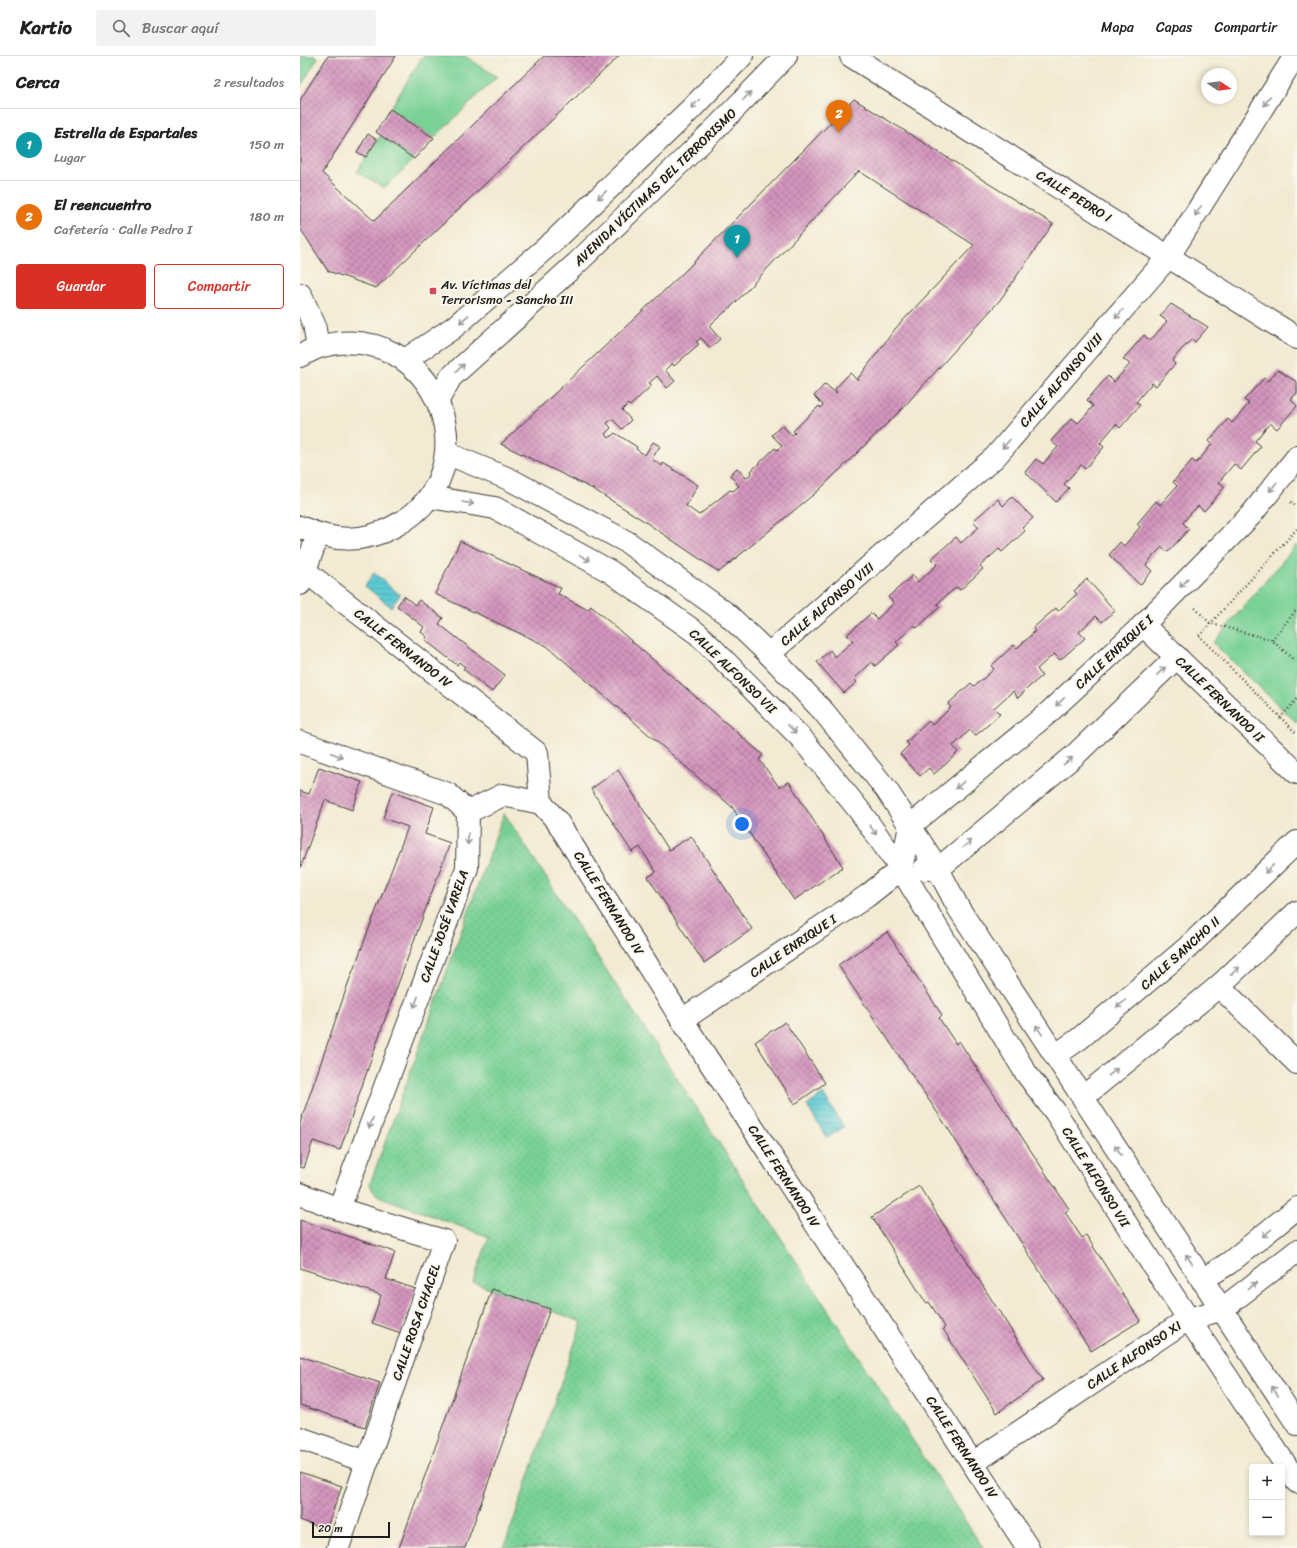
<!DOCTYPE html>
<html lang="es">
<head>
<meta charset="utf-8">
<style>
	body { margin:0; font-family:Sriracha,sans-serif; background:#f2f2f2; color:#222 }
	.controls { position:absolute; right:12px; bottom:12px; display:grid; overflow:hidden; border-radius:4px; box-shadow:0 2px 6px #0003 }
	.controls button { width:36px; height:36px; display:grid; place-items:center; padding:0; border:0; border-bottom:1px solid #e0e0e0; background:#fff; color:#222; font:20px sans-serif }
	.compass { position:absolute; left:901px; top:12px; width:36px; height:36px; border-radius:50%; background:#fff; box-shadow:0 2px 6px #0003; rotate:103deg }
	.scale { position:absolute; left:12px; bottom:10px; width:78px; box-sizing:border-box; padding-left:4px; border:2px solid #1c1c1c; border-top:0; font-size:11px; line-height:14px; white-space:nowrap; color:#1c1c1c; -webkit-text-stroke:3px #fbf7ec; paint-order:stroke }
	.you { position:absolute; left:442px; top:768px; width:14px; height:14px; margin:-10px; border:3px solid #fff; border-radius:50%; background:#1a73e8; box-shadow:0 0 0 6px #1a73e833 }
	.badge { display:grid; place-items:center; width:26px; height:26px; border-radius:50%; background:#d93025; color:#fff; font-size:13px; font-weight:700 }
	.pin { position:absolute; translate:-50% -33px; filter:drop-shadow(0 1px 2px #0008) }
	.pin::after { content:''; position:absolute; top:21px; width:14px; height:12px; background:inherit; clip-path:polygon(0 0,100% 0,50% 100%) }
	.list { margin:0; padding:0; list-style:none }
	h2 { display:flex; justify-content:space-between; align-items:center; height:52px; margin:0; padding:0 16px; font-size:17px }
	h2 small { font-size:13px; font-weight:400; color:#767676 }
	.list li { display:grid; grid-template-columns:26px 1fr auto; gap:12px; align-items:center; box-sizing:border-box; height:72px; padding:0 16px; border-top:1px solid #e0e0e0 }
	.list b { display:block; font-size:15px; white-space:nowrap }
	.list p { margin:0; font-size:13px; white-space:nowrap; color:#767676 }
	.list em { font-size:13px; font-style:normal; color:#767676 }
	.actions { display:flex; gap:8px; padding:12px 16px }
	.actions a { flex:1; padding:9px 0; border:1px solid #d93025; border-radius:4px; text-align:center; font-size:14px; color:#d93025 }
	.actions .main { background:#d93025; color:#fff }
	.icon { flex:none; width:22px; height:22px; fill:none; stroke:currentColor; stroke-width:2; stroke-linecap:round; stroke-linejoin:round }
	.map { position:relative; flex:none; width:997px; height:1492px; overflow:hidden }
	header { display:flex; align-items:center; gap:24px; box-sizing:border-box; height:56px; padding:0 20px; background:#fff; border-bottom:1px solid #e0e0e0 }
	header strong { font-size:19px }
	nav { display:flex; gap:22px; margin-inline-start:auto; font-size:14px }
	.search { width:280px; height:36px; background:#f2f2f2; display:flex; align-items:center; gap:10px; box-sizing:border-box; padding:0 14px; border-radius:4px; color:#767676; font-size:15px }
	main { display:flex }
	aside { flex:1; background:#fff }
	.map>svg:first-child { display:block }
	.grass { fill:url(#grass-dots); stroke:#4a7659 }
	.green { fill:#79d196; stroke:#4a7659 }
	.water { fill:url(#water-rules); stroke:#3c7378 }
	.building { fill:url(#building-cross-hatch); fill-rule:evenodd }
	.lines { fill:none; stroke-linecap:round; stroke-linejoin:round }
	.street-casing { stroke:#3c3b37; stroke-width:24 }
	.path { stroke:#3c3b37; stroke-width:2.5; stroke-dasharray:1 3; stroke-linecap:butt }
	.street { stroke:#fff; stroke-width:22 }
	.oneway { stroke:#999 }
	.poi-dot { fill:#d1495b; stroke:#fbf7ec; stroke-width:1.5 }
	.labels { text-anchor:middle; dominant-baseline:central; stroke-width:4; stroke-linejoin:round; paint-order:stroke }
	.street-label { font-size:13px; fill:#1c1c1c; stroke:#fbf7ec }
	.poi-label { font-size:13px; fill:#1c1c1c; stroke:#fbf7ec; text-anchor:start }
</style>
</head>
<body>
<header>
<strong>Kartio</strong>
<div class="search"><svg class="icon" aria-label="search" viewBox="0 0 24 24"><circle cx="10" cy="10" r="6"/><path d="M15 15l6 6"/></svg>Buscar aquí</div>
<nav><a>Mapa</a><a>Capas</a><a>Compartir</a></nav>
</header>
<main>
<aside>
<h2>Cerca<small>2 resultados</small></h2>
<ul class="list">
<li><span class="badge" style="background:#0f9aa8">1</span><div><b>Estrella de Espartales</b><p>Lugar</p></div><em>150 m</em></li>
<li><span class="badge" style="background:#e8710a">2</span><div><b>El reencuentro</b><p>Cafetería · Calle Pedro I</p></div><em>180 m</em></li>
</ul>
<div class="actions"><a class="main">Guardar</a><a>Compartir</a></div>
</aside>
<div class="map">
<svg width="997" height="1492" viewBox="0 0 997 1492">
	<defs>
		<pattern id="grass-dots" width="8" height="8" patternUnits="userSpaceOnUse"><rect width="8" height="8" fill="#79d196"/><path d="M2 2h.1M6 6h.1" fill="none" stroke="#68b381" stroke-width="1.8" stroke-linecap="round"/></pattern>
		<pattern id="water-rules" width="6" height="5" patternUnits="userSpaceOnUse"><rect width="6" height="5" fill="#5dcad4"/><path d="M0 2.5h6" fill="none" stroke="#50adb5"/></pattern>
		<pattern id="building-cross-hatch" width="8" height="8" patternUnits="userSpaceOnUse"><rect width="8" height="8" fill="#d495be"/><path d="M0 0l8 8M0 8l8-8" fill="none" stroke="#ab799a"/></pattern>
	</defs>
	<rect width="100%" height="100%" fill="#fbf7ec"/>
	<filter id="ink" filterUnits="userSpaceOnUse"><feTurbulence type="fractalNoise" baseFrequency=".025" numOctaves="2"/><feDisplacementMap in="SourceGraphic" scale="8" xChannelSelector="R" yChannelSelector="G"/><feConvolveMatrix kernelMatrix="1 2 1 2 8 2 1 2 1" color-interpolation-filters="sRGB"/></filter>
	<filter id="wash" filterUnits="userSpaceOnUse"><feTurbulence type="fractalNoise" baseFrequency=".012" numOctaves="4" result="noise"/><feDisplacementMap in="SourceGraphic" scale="16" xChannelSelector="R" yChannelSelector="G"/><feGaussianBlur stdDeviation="0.9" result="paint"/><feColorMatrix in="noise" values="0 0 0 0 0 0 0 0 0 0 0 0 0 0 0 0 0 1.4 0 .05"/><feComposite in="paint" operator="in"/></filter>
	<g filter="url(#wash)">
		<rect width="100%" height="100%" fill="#f2ead2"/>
		<!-- grass -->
		<path class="grass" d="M204,757l479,735h-479l78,-226 -109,-40 16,-45 -111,-41 -5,-5 -3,-7z"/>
		<!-- green -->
		<g class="green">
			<path d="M0,0h15l3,2 -18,29z"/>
			<path d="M123,0h42l32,21 -63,61 -44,-29z"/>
			<path d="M80,80l34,23 -30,29 -27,-16z"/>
			<path d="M997,488v179l-84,-80z"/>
		</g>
		<!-- water -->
		<g class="water">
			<path d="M74,517l26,22 -9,12 -26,-21z"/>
			<path d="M523,1038l21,33 -17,11 -20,-32z"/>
		</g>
		<g id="blocks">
			<!-- building -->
			<g class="building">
				<path d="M28,0h68l-74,117 52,48 170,-165h75l-243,232 -48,-17 -28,-43v-128z"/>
				<path d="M554,43l199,125 -53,76 -99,110 -82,80 -100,82 -78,-53 -48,-30 -92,-45 184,-173zM559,115l115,74 -79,84 -38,51 -7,-7 -15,16 2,3 -1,1 -11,-9 -11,12 9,9 -2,3 -2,-2 -26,25 2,2 -3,3 -10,-11 -10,10 10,11 -5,4 -2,-2 -24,23 1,2 -6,5 -9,-10 -7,7 9,11 -6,5 -3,-1 -31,25 -13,-9 12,-21 -35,-22 -1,3 -10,-7 8,-13 -7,-4 -8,13 -9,-6 1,-2 -22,-14 -6,5 -4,-4 6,-6 -4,-5 5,-4 10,10 9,-9 -9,-10 6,-6 2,2 22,-21 -3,-2 8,-7 10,12 8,-7 -10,-11 7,-7 2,3 25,-22 -3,-2 5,-4 9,10 10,-9 -11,-13 25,-22z"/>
				<path d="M90,53l44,29 -20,21 -38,-27z"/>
				<path d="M68,78l9,6 -11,17 -9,-5z"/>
				<path d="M871,248l37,23 -13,15 -3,-3 -12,12 -8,10 3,3 -19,22 -4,-3 -16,19 4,3 -20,23 -4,-4 -16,19 4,4 -19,22 -4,-4 -17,19 5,4 -13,14 -31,-30 11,-13 7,5 7,-8 8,-9 -7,-6 21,-23 6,5 8,-8 7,-9 -6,-6 21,-24 6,6 16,-18 -7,-5 21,-24 6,6 17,-20 -7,-5z"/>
				<path d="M978,314l19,12v11l-6,6 6,7 -20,23 -7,-6 -15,18 6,5 -20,24 -7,-6 -15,18 6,5 -21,24 -6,-5 -8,8 -7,9 6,6 -21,23 -6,-5 -8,8 -8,10 6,6 -12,14 -31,-30 11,-13 4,4 16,-19 -3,-3 19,-23 4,4 17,-19 -4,-4 19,-22 4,3 8,-9 8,-10 -3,-3 19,-22 4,4 9,-10 8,-10 -5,-3 20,-22 4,3z"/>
				<path d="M712,441l21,21 -11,10 3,3 -23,21 -3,-3 -9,8 -10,9 3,3 -23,21 -3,-3 -10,8 -10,9 3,3 -23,21 -3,-3 -18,17 3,3 -24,21 -3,-4 -18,17 3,3 -13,11 -27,-31 13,-12 5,7 18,-16 -6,-6 24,-22 6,6 17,-16 -6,-6 25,-22 5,7 19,-17 -6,-6 25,-22 5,6 18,-16 -6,-6 25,-22 5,7z"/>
				<path d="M160,485l101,47 -3,6 30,16 3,-4 172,149 -4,4 20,28 10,-5 54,85 -49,33 -62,-93 -185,-161 -112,-52z"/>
				<path d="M787,523l28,32 -13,11 -6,-6 -17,16 6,6 -25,22 -6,-6 -17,15 5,7 -12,10 -12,12 -5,-7 -19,17 6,6 -12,11 -13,11 -5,-6 -17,16 5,6 -11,11 -13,11 -5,-6 -9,8 -20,-22 9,-9 -3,-3 23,-21 3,4 10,-9 9,-9 -3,-3 23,-21 3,3 10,-8 10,-9 -3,-3 23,-21 3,3 9,-8 9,-9 -2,-3 23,-20 2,3 19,-17 -3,-3z"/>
				<path d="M104,540l11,9 4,-5 24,18 -4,6 66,51 -13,17 -29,-23 2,-2 -6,-5 -2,3 -32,-25 2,-3 -6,-5 3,-5 -27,-21z"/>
				<path d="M19,711l43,15 -10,28 -27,-10 -25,69v-78l9,3z"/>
				<path d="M318,714l51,80 22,-14 61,93 -48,34 -56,-86 8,-5 -16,-25 -8,5 -41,-63z"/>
				<path d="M92,736l42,15 -9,27 25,9 -66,179 -44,128 -27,-9 -9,27 -4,-1v-44l49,-142 59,-154 -25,-9z"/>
				<path d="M587,876l55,83 -3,3 17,26 3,-3 110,168 -4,3 17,26 4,-3 54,86 -49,30 -144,-224 -109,-162z"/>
				<path d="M485,966l40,61 -30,21 -40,-62z"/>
				<path d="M619,1130l124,194 -46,33 -54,-84 2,-2 -16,-25 -3,1 -54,-86z"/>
				<path d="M0,1164l95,32 -9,27 30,10 -15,44 -29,-10 9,-28 -81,-27z"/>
				<path d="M192,1233l58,20 -85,239h-66z"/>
				<path d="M0,1300l80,27 -15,44 -65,-22z"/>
				<path d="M0,1416l42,14 -16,44 -26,-10z"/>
			</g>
		</g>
	</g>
	<g filter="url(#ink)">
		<use href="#blocks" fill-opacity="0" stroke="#3c3b37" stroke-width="1"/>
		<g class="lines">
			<defs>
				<g id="street">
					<path d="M551,0l446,282"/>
					<path d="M0,238l14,30 4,23"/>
					<path d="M0,300c6,-3 13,-7 19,-9 115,-33 179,126 74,180 -32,17 -61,14 -93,0"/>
					<path d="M105,304l48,-32 102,-88 137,-132 50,-52"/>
					<path d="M138,344l13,-23 126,-114 138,-134 71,-73"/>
					<path d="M146,397l63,26 118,63 100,72 42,40 55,58 62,77 52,80 21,40 338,515"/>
					<path d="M130,441l65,11 116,64 87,62 104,105 57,71 42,59 125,204 30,40 94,148 147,221"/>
					<path d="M5,515l232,182 4,50"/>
					<path d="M0,528l18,-49"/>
					<path d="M843,569l154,148"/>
					<path d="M469,598l226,-197 174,-201 126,-200"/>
					<path d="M0,686l148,52 20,18 -1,56 -128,341"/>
					<path d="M168,756l35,-17 38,8 16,18 125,199 346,528"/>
					<path d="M601,813l9,-43 137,-112 96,-89 108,-110 46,-58"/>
					<path d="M624,813h14l136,-113 103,-99"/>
					<path d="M919,930l78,77"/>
					<path d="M382,964l185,-124 34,-27"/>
					<path d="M756,999l23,-16 108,-91 110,-106"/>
					<path d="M783,1041l136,-111 78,-74"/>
					<path d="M0,1138l39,15 105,32 -77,221 -29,86"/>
					<path d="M902,1224l27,-17 68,-55"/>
					<path d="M0,1382l67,24"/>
					<path d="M673,1407l215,-144 33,-9 76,-59"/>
				</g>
			</defs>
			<!-- street casing -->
			<use href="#street" class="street-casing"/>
			<!-- path -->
			<g class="path">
				<path d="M991,446l6,5"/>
				<path d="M997,473l-98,107 98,98"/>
				<path d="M895,552l15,15 62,17 25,23"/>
				<path d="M972,584l25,-31"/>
				<path d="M980,662l17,-19"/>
			</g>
			<!-- street -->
			<use href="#street" class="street"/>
		</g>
		<!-- one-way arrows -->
		<defs><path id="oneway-shaft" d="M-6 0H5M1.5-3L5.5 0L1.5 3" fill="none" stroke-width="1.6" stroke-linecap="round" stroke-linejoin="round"/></defs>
		<g class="oneway">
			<use href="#oneway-shaft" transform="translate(447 40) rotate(-46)"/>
			<use href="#oneway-shaft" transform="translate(967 45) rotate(122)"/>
			<use href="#oneway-shaft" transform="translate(395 48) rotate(134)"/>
			<use href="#oneway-shaft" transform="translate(302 139) rotate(136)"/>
			<use href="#oneway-shaft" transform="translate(898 155) rotate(122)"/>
			<use href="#oneway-shaft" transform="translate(819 258) rotate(131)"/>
			<use href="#oneway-shaft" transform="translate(164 263) rotate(139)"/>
			<use href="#oneway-shaft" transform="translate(160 312) rotate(-43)"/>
			<use href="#oneway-shaft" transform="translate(706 388) rotate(131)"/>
			<use href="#oneway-shaft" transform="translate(973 431) rotate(129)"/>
			<use href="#oneway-shaft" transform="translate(168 447) rotate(10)"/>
			<use href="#oneway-shaft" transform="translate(285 502) rotate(29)"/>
			<use href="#oneway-shaft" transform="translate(884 527) rotate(134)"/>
			<use href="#oneway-shaft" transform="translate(861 615) rotate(-44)"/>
			<use href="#oneway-shaft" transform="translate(760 646) rotate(137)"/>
			<use href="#oneway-shaft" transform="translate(492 673) rotate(45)"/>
			<use href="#oneway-shaft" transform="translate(37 699) rotate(20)"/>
			<use href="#oneway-shaft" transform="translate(768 705) rotate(-39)"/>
			<use href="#oneway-shaft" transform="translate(660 729) rotate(141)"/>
			<use href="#oneway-shaft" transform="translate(573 774) rotate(55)"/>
			<use href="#oneway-shaft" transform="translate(168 783) rotate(92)"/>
			<use href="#oneway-shaft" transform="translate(667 788) rotate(-39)"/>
			<use href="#oneway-shaft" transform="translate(969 813) rotate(136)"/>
			<use href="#oneway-shaft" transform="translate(935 915) rotate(-44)"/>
			<use href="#oneway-shaft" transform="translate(116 946) rotate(111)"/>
			<use href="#oneway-shaft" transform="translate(821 948) rotate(140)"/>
			<use href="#oneway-shaft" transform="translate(739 974) rotate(-124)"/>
			<use href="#oneway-shaft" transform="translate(813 1016) rotate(-39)"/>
			<use href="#oneway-shaft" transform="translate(71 1067) rotate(111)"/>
			<use href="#oneway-shaft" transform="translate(818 1094) rotate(-123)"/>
			<use href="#oneway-shaft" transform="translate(967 1177) rotate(141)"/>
			<use href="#oneway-shaft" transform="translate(889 1203) rotate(-123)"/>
			<use href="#oneway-shaft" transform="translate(952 1230) rotate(-38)"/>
			<use href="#oneway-shaft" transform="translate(975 1335) rotate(-124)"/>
		</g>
	</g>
	<!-- markers -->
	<rect class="poi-dot" x="129" y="231" width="8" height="8" rx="2"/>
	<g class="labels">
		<!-- street labels -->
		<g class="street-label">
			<text transform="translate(355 131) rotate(-44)">AVENIDA VÍCTIMAS DEL TERRORISMO</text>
			<text transform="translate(774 140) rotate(32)">CALLE PEDRO I</text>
			<text transform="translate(761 324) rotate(-49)">CALLE ALFONSO VIII</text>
			<text transform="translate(527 548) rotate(-41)">CALLE ALFONSO VIII</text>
			<text transform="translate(103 592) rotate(38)">CALLE FERNANDO IV</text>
			<text transform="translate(814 596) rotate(-43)">CALLE ENRIQUE I</text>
			<text transform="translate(433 615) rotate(44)">CALLE ALFONSO VII</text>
			<text transform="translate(920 643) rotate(44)">CALLE FERNANDO II</text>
			<text transform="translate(309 847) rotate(58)">CALLE FERNANDO IV</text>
			<text transform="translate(144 870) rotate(-70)">CALLE JOSÉ VARELA</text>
			<text transform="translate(493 890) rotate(-34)">CALLE ENRIQUE I</text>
			<text transform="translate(880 897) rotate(-42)">CALLE SANCHO II</text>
			<text transform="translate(484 1120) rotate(57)">CALLE FERNANDO IV</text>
			<text transform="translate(796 1121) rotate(58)">CALLE ALFONSO VII</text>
			<text transform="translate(116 1266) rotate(-71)">CALLE ROSA CHACEL</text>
			<text transform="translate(834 1299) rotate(-34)">CALLE ALFONSO XI</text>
			<text transform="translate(662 1391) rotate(57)">CALLE FERNANDO IV</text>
		</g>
		<!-- poi labels -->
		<g class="poi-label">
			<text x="141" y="228">Av. Víctimas del<tspan x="141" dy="15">Terrorismo - Sancho III</tspan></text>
		</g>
	</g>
</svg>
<div class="controls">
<button>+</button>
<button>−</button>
</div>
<svg class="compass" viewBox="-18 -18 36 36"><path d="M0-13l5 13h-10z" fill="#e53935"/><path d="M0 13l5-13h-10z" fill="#767676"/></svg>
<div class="scale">20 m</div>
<div class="you"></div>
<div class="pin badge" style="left:437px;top:202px;background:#0f9aa8">1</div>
<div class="pin badge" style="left:539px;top:77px;background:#e8710a">2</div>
</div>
</main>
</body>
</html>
